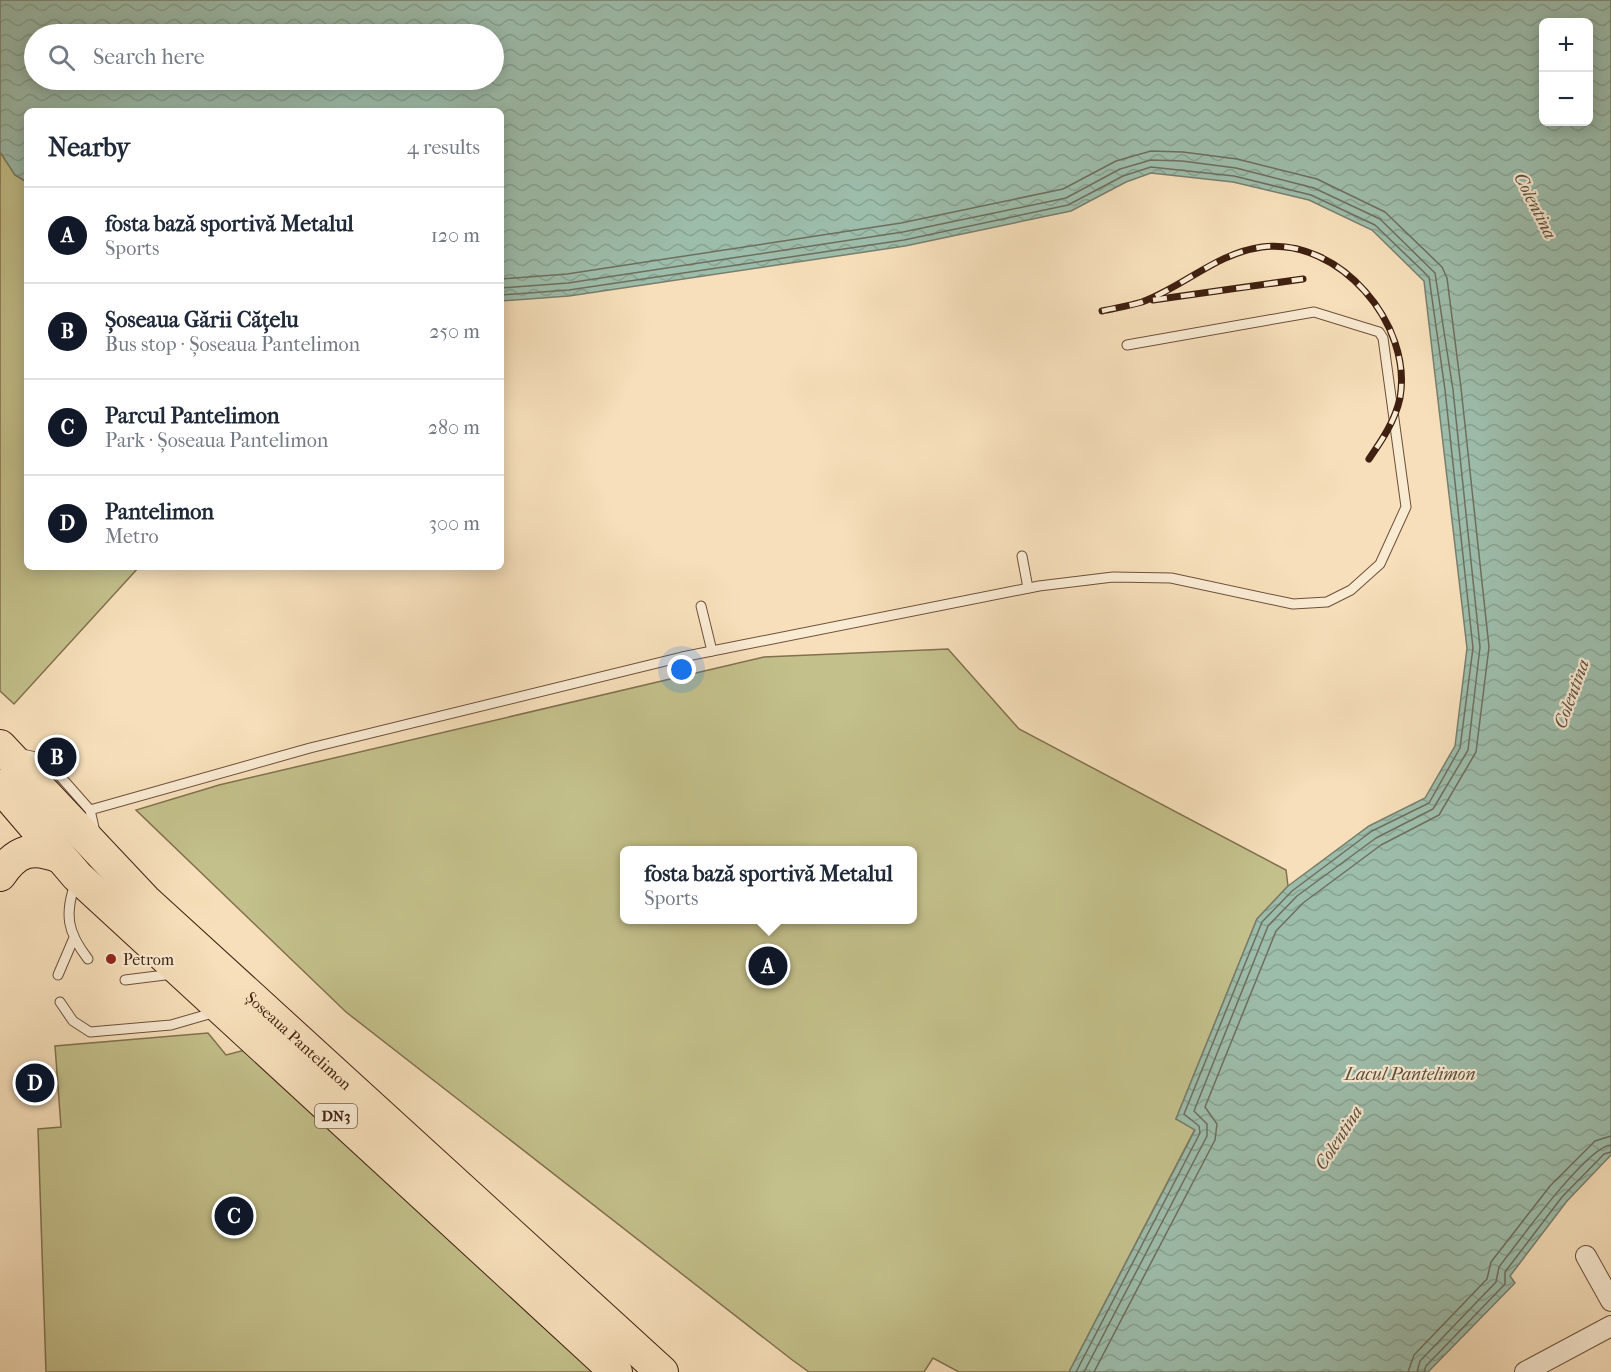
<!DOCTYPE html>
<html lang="en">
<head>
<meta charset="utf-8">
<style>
	body { margin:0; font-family:"IM FELL French Canon",serif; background:#f6f6f7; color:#1f2937 }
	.controls { position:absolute; right:18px; top:18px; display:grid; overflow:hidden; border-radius:9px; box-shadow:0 3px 15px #0003 }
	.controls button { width:54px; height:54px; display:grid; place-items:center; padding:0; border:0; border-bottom:2px solid #e0e1e3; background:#fff; color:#1f2937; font:30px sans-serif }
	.you { position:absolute; left:682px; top:670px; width:21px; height:21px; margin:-15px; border:4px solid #fff; border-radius:50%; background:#1a73e8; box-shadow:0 0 0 9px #1a73e833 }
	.badge { display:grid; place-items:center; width:39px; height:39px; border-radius:50%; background:#111827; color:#fff; font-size:20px; font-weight:700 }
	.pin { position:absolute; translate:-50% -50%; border:3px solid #fff; box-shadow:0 2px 6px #0006 }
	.popup { position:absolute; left:620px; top:846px; width:297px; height:78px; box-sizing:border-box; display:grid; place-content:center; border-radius:9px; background:#fff; filter:drop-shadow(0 2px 4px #0005); font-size:20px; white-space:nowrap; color:#747a83 }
	.popup b { font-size:22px; color:#1f2937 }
	.popup::after { content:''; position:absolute; left:50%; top:100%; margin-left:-12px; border:12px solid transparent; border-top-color:#fff }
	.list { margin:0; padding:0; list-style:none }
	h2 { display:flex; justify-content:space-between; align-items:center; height:78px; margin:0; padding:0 24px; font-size:26px }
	h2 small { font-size:20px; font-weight:400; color:#747a83 }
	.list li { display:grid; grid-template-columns:39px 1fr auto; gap:18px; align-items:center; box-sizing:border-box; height:96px; padding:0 24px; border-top:2px solid #e0e1e3 }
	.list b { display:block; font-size:22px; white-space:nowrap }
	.list p { margin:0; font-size:20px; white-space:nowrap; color:#747a83 }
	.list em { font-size:20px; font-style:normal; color:#747a83 }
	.icon { flex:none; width:33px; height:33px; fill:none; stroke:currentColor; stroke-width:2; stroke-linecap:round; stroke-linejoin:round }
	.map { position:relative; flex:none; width:1611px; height:1372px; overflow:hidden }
	.search { position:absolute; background:#fff; box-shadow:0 3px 15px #0003; left:24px; top:24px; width:480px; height:66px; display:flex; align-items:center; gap:15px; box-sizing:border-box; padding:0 21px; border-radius:33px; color:#747a83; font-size:22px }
	.panel { position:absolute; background:#fff; box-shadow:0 3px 15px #0003; left:24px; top:108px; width:480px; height:462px; border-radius:9px }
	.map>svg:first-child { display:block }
	.green { fill:#c3c08b; stroke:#82704e; stroke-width:1.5; fill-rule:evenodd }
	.water { fill:url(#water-waves); stroke:#787e6d; stroke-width:1.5; fill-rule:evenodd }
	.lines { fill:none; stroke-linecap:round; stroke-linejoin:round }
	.shore { stroke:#6e6e5e; stroke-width:1.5 }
	.lane-casing { stroke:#6e503a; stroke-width:11 }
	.street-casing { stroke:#6e503a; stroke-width:22 }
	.primary-casing { stroke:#402010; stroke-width:34 }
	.lane { stroke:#f9ead2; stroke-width:9 }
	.street { stroke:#f9ead2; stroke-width:20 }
	.primary { stroke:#f6dfba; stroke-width:32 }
	.rail-casing { stroke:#402010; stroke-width:7 }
	.rail { stroke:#f9ead2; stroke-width:4.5; stroke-dasharray:14; stroke-linecap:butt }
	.poi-dot { fill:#8f2418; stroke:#f9ead2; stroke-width:2 }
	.labels { text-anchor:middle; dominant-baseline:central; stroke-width:4.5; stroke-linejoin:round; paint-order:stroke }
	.shield { fill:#f9ead2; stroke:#785d4a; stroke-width:1.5 }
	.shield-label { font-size:15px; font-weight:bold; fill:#402010 }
	.poi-label { font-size:16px; fill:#402010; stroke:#f9ead2; text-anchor:start }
	.street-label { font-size:16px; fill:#402010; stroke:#f9ead2 }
	.water-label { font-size:18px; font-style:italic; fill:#5c4f3e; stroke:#f9ead2 }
</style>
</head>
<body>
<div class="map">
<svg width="1611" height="1372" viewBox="0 0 1611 1372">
	<defs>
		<pattern id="water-waves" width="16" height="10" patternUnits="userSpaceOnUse" patternTransform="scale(1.5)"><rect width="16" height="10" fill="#9dbdab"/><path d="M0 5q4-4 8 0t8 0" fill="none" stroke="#88a292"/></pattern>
	</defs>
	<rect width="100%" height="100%" fill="#f6dfba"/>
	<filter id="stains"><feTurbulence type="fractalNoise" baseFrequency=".00333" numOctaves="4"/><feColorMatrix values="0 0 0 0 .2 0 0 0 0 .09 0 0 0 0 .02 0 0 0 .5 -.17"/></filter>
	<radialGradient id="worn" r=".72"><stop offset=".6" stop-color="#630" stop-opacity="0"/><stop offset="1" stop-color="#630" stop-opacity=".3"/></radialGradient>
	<!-- green -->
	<g class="green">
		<path d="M0,152l15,23 12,7v385h112l-125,137 -14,-13z"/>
		<path d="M948,649l71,80 267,141 2,16 -31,33 -81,200 19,10 -126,243h-110l-26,-14 -9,14h-115l-18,-13 -445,-347 -210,-202 83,-25 545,-128zM624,850h288v70h-288z"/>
		<path d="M208,1033l18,22 23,-6 350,323h-553l-8,-243 23,-2 -6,-81z"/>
	</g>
	<!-- water -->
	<path class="water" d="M0,0h1611v1155l-44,46 -57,75 5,7 -87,89h-359l126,-242 -19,-11 81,-200 31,-33 81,-60 56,-28 30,-52 12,-98 -43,-367 -52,-51 -63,-30 -76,-18 -82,-9 -25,9 -55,29 -166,35 -336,50 -68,5v-190h-474v71l-12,-7 -15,-23zM1544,22h44v100h-44zM34,34h460v46h-460z"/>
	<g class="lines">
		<!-- shore -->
		<g class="shore">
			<path d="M501,279l66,-5 334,-51 162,-34 53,-28 35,-10 32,1 54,7 80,20 68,33 57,55 5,11 14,110 28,259 -13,105 -37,63 -58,30 -78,58 -27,28 -71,176 12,17 -2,16 -121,232"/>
			<path d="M501,288l67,-5 335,-51 163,-34 54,-29 31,-9 31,1 54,7 78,20 66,31 55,54 18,117 27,257 -12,103 -35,59 -57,29 -79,58 -29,30 -74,185 13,13v12l-123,236"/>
			<path d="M501,295l68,-5 335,-50 164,-35 55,-29 28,-9 83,9 77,19 64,30 54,52 16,113 28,258 -13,100 -31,55 -57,28 -80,60 -30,31 -78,192 15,12 1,7 -124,239"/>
			<path d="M1408,1372l6,-17 73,-76 4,-17 59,-76 45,-45 16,-5"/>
			<path d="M1417,1372l3,-11 76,-79 3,-15c17,-22 88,-121 112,-122"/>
			<path d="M1424,1372l2,-6 79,-82v-12l57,-75 42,-43 7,-2"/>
		</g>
		<defs>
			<g id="lane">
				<path d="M1022,556l6,32"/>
				<path d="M701,606l11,45"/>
				<path d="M18,753l27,6 45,51 5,22"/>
				<path d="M90,810l220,-62 372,-91 357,-71 74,-9 58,1 122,26 34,-2 24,-12 29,-26 26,-57 -23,-169 -4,-6 -65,-20 -187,33"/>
				<path d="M76,881c-12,33 -9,51 12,78"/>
				<path d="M58,975l15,-35"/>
				<path d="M125,980l48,-6"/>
				<path d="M60,1002l13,19 17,11 81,-7 45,-13"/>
			</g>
			<g id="street">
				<path d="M1586,1256l25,45"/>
				<path d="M1525,1372l86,-46"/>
			</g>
			<g id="primary">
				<path id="s1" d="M0,746l145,154 517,472"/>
				<path d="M0,786l77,90 539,496"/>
				<path d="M0,875c17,-25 32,-29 60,-18"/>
			</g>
		</defs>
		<!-- lane casing -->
		<use href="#lane" class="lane-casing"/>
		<!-- street casing -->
		<use href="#street" class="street-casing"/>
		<!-- primary casing -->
		<use href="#primary" class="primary-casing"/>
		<!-- lane -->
		<use href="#lane" class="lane"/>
		<!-- street -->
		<use href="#street" class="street"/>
		<!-- primary -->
		<use href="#primary" class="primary"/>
		<defs>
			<g id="rail">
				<path d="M1153,300l150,-21"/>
				<path d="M1102,311c13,-3 27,-5 40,-9 41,-15 75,-49 120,-55 77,-10 151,77 138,151 -5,23 -18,42 -31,61"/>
			</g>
		</defs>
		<!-- rail casing -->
		<use href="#rail" class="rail-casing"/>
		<!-- rail -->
		<use href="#rail" class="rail"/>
	</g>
	<!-- markers -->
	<circle class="poi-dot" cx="111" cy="959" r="6"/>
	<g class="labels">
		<!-- shield labels -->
		<rect class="shield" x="315" y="1104" width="42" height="24" rx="4.5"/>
		<g class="shield-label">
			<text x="336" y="1116">DN3</text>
		</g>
		<!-- poi labels -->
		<g class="poi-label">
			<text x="123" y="959">Petrom</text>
		</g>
		<!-- street labels -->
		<g class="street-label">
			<text stroke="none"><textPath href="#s1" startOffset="420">Șoseaua Pantelimon</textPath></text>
		</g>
		<!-- water labels -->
		<g class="water-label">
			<text transform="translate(1535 206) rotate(63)">Colentina</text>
			<text transform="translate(1572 694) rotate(-70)">Colentina</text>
			<text x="1410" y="1074">Lacul Pantelimon</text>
			<text transform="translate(1339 1138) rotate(-57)">Colentina</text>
		</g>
	</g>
	<rect width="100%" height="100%" filter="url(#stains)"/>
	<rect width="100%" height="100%" fill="url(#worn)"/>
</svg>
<div class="controls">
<button>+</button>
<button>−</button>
</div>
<div class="you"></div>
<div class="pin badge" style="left:768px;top:966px">A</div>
<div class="popup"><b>fosta bază sportivă Metalul</b>Sports</div>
<div class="pin badge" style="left:57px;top:757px">B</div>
<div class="pin badge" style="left:234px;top:1216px">C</div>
<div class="pin badge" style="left:35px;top:1083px">D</div>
<div class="search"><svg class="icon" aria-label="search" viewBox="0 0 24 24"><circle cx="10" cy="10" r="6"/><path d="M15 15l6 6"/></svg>Search here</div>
<section class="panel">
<h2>Nearby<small>4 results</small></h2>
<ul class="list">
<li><span class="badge">A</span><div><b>fosta bază sportivă Metalul</b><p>Sports</p></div><em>120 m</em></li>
<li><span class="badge">B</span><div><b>Șoseaua Gării Cățelu</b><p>Bus stop · Șoseaua Pantelimon</p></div><em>250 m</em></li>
<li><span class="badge">C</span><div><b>Parcul Pantelimon</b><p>Park · Șoseaua Pantelimon</p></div><em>280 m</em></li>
<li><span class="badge">D</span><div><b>Pantelimon</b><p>Metro</p></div><em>300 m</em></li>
</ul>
</section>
</div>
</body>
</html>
